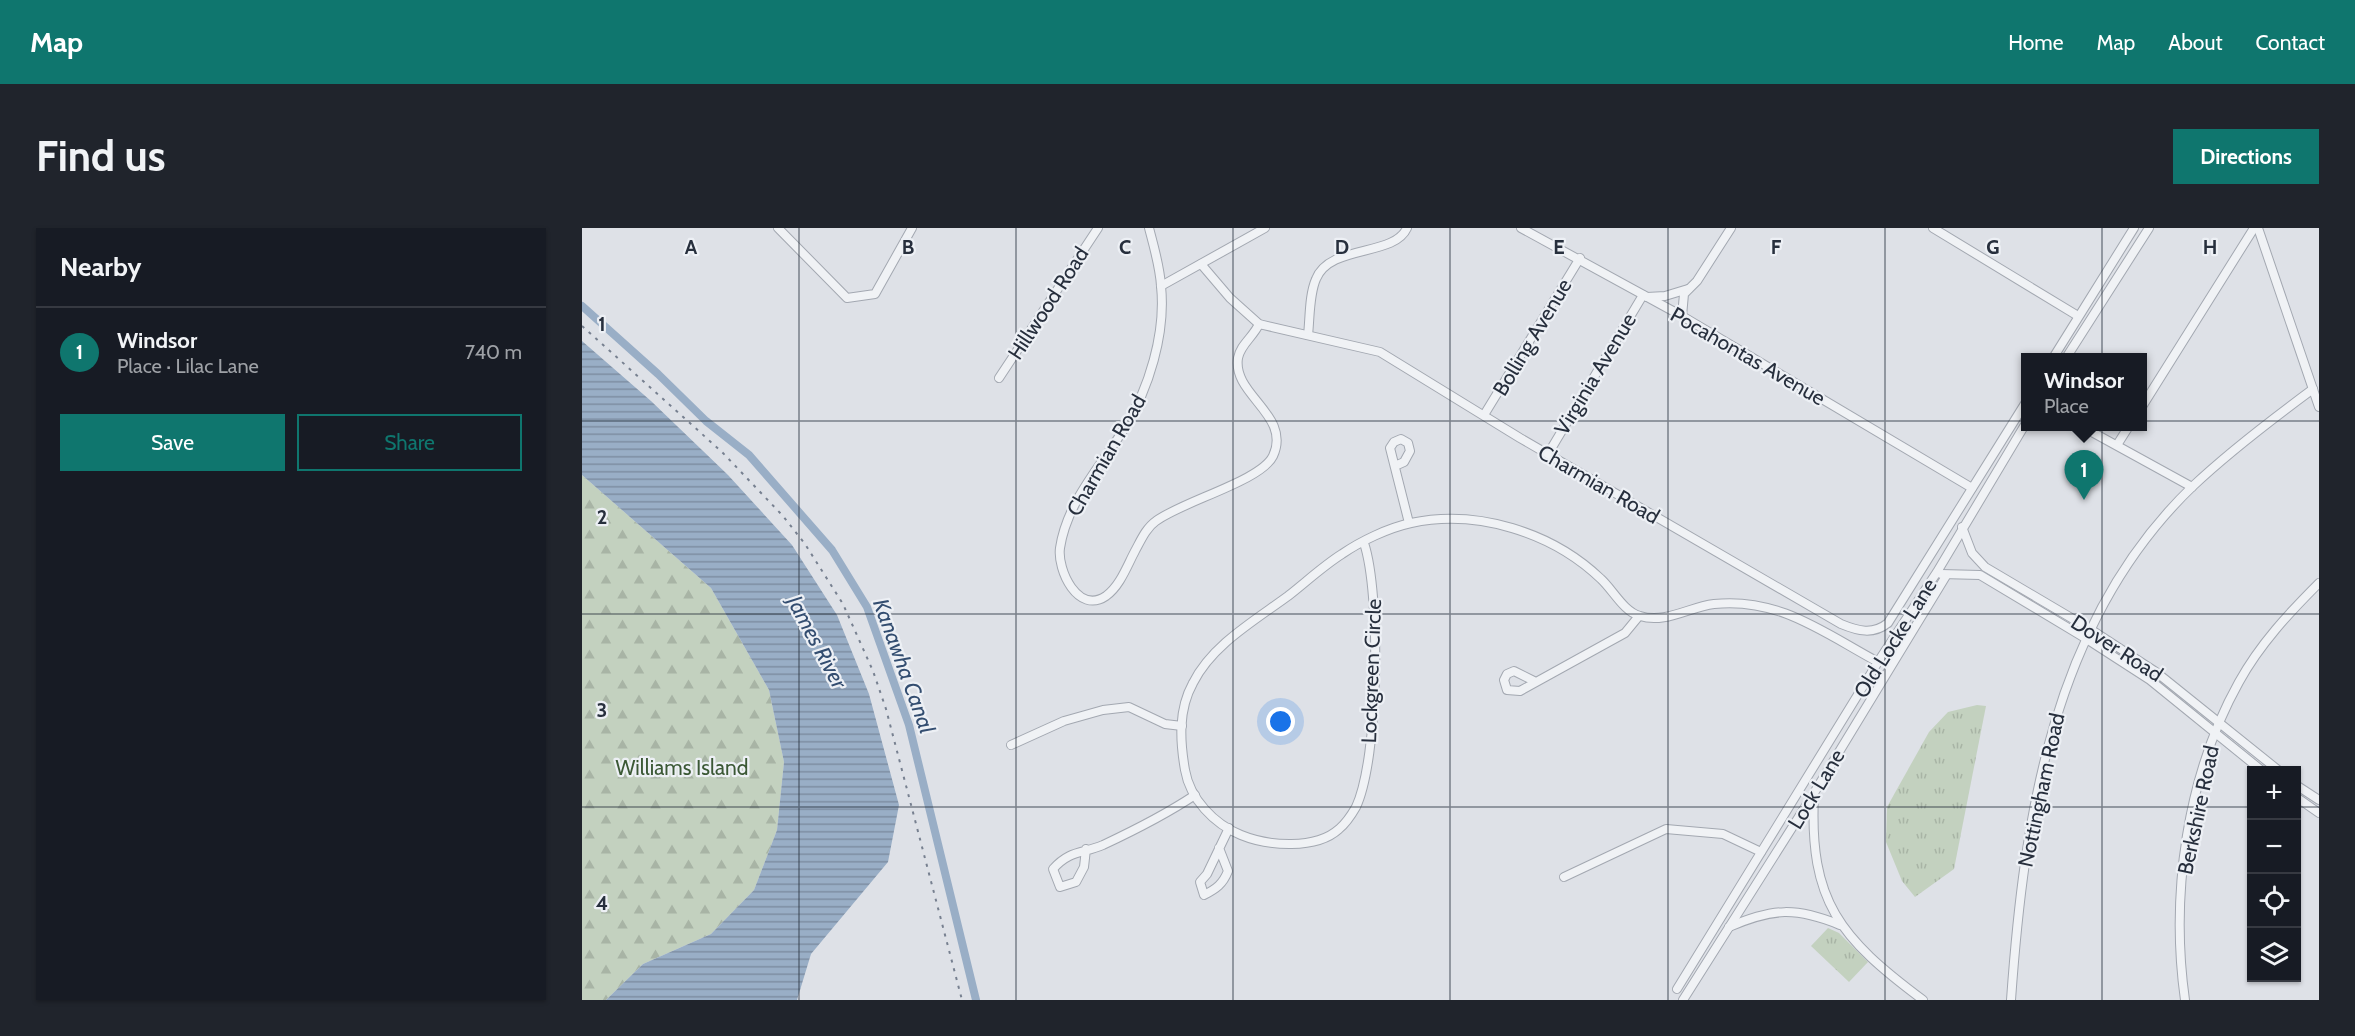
<!DOCTYPE html>
<html lang="en">
<head>
<meta charset="utf-8">
<style>
	body { margin:0; font-family:Cabin,sans-serif; background:#20242c; color:#f1f3f6 }
	.controls { position:absolute; right:18px; bottom:18px; display:grid; overflow:hidden; border-radius:0px; box-shadow:0 2px 4px #0004 }
	.controls button { width:54px; height:54px; display:grid; place-items:center; padding:0; border:0; border-bottom:2px solid #363941; background:#171b24; color:#f1f3f6; font:30px sans-serif }
	.you { position:absolute; left:699px; top:494px; width:21px; height:21px; margin:-15px; border:4px solid #fff; border-radius:50%; background:#1a73e8; box-shadow:0 0 0 9px #1a73e833 }
	.badge { display:grid; place-items:center; width:39px; height:39px; border-radius:50%; background:#0f766e; color:#fff; font-size:20px; font-weight:700 }
	.pin { position:absolute; translate:-50% -50px; filter:drop-shadow(0 2px 3px #0008) }
	.pin::after { content:''; position:absolute; top:32px; width:21px; height:18px; background:inherit; clip-path:polygon(0 0,100% 0,50% 100%) }
	.popup { position:absolute; left:1439px; top:125px; width:126px; height:78px; box-sizing:border-box; display:grid; place-content:center; border-radius:0px; background:#171b24; filter:drop-shadow(0 2px 4px #0005); font-size:20px; white-space:nowrap; color:#9ea1a6 }
	.popup b { font-size:22px; color:#f1f3f6 }
	.popup::after { content:''; position:absolute; left:50%; top:100%; margin-left:-12px; border:12px solid transparent; border-top-color:#171b24 }
	.list { margin:0; padding:0; list-style:none }
	h2 { display:flex; justify-content:space-between; align-items:center; height:78px; margin:0; padding:0 24px; font-size:26px }
	h2 small { font-size:20px; font-weight:400; color:#9ea1a6 }
	.list li { display:grid; grid-template-columns:39px 1fr auto; gap:18px; align-items:center; box-sizing:border-box; height:90px; padding:0 24px; border-top:2px solid #363941 }
	.list b { display:block; font-size:22px; white-space:nowrap }
	.list p { margin:0; font-size:20px; white-space:nowrap; color:#9ea1a6 }
	.list em { font-size:20px; font-style:normal; color:#9ea1a6 }
	.actions { display:flex; gap:12px; padding:18px 24px }
	.actions a { flex:1; padding:14px 0; border:2px solid #0f766e; border-radius:0px; text-align:center; font-size:21px; color:#0f766e }
	.actions .main { background:#0f766e; color:#fff }
	.icon { flex:none; width:33px; height:33px; fill:none; stroke:currentColor; stroke-width:2; stroke-linecap:round; stroke-linejoin:round }
	.map { position:relative; flex:none; width:1737px; height:772px; overflow:hidden; border-radius:0px }
	header { display:flex; align-items:center; gap:36px; box-sizing:border-box; height:84px; padding:0 30px; background:#0f766e; color:#fff }
	header strong { font-size:28px }
	nav { display:flex; gap:33px; margin-inline-start:auto; font-size:21px }
	.intro { display:flex; align-items:center; justify-content:space-between; box-sizing:border-box; height:144px; padding:0 36px }
	h1 { margin:0; font-size:42px }
	.button { padding:15px 27px; border-radius:0px; background:#0f766e; color:#fff; font-size:21px; font-weight:700 }
	main { display:flex; gap:36px; padding:0 36px }
	aside { flex:1; background:#171b24; border-radius:0px; box-shadow:0 2px 4px #0004 }
	.map>svg:first-child { display:block }
	.grass { fill:url(#grass-tufts) }
	.forest { fill:url(#forest-firs) }
	.water { fill:url(#water-rules) }
	.lines { fill:none; stroke-linecap:round; stroke-linejoin:round }
	.canal { stroke:#99aec6; stroke-width:8 }
	.minor-casing { stroke:#a3a8b1; stroke-width:10 }
	.minor { stroke:#f0f2f5; stroke-width:8 }
	.rail { stroke:#778090; stroke-width:2; stroke-dasharray:3 6; stroke-linecap:butt }
	.grid { fill:none; stroke:#272f3d; stroke-width:1.5; stroke-opacity:0.55 }
	.labels { text-anchor:middle; dominant-baseline:central; stroke-width:4.5; stroke-linejoin:round; paint-order:stroke }
	.street-label { font-size:21px; fill:#272f3d; stroke:#edf0f5 }
	.park-label { font-size:21px; fill:#3b5835; stroke:#edf0f5 }
	.water-label { font-size:22px; font-style:italic; fill:#334d70; stroke:#edf0f5 }
	.grid-label { font-size:20px; text-anchor:middle; font-weight:bold; fill:#272f3d; stroke:#edf0f5; stroke-width:4.5; stroke-linejoin:round; paint-order:stroke }
</style>
</head>
<body>
<header>
<strong>Map</strong>
<nav><a>Home</a><a>Map</a><a>About</a><a>Contact</a></nav>
</header>
<div class="intro"><h1>Find us</h1><a class="button">Directions</a></div>
<main>
<aside>
<h2>Nearby<small></small></h2>
<ul class="list">
<li><span class="badge">1</span><div><b>Windsor</b><p>Place · Lilac Lane</p></div><em>740 m</em></li>
</ul>
<div class="actions"><a class="main">Save</a><a>Share</a></div>
</aside>
<div class="map">
<svg width="1737" height="772" viewBox="0 0 1737 772">
	<defs>
		<pattern id="grass-tufts" width="24" height="20" patternUnits="userSpaceOnUse" patternTransform="scale(1.5)"><rect width="24" height="20" fill="#c3d1bf"/><path d="M3 7l-1-3M5 7V3M7 7l1-3M15 17l-1-3M17 17v-4M19 17l1-3" fill="none" stroke="#a8b4a5"/></pattern>
		<pattern id="forest-firs" width="22" height="20" patternUnits="userSpaceOnUse" patternTransform="scale(1.5)"><rect width="22" height="20" fill="#c3d1bf"/><path d="M5 1l3.5 6h-7zM16 11l3.5 6h-7z" fill="#a8b4a5"/></pattern>
		<pattern id="water-rules" width="6" height="5" patternUnits="userSpaceOnUse" patternTransform="scale(1.5)"><rect width="6" height="5" fill="#99aec6"/><path d="M0 2.5h6" fill="none" stroke="#7d8ea2"/></pattern>
	</defs>
	<rect width="100%" height="100%" fill="#dee1e7"/>
	<!-- grass -->
	<g class="grass">
		<path d="M1395,477l9,1 -32,163 -39,28 -13,-16 -16,-39 1,-35 42,-75 19,-20z"/>
		<path d="M1246,700l11,5 29,29 -19,20 -38,-36z"/>
	</g>
	<!-- forest -->
	<path class="forest" d="M0,247l129,113 58,102 15,72 -7,68 -23,60 -43,44 -68,30 -37,36h-24z"/>
	<!-- water -->
	<path class="water" d="M0,113l69,60 77,74 64,70 45,70 32,79 30,111 -11,57 -77,92 -14,46h-191l37,-36 68,-30 43,-44 23,-60 7,-68 -15,-72 -58,-102 -129,-113z"/>
	<g class="lines">
		<!-- canal -->
		<path class="canal" d="M0,78l76,68 48,47 43,34 83,95 35,57 42,118 67,275"/>
		<defs>
			<g id="minor">
				<path d="M196,0l69,70 28,-4 37,-66"/>
				<path d="M567,0c5,19 11,39 12,58 5,47 -12,103 -37,143 -24,38 -57,73 -64,119 -3,22 18,67 46,48 14,-10 21,-30 29,-45 6,-11 11,-23 21,-30 27,-20 105,-40 117,-65 19,-41 -41,-61 -35,-98 2,-13 16,-22 21,-34"/>
				<path d="M939,0l161,88 290,172"/>
				<path d="M1351,0l145,88"/>
				<path d="M1676,0l61,179"/>
				<path d="M619,36l29,34 29,26 121,28 140,86 321,186c17,7 32,11 47,-1l138,-221"/>
				<path d="M579,58l104,-58"/>
				<path d="M1065,69l18,-1 23,-7"/>
				<path d="M1100,88l2,-22 13,-13 34,-53"/>
				<path d="M726,107c2,-17 1,-40 8,-56 14,-35 78,-22 91,-51"/>
				<path d="M1471,130l81,-130"/>
				<path d="M1484,130l83,-130"/>
				<path d="M417,150l99,-150"/>
				<path d="M1561,177l111,-177"/>
				<path d="M902,187l96,-157"/>
				<path d="M1499,198l111,61"/>
				<path d="M1535,217l12,-19"/>
				<path d="M966,226l95,-159"/>
				<path d="M813,238l9,-4 6,-11 -2,-8 -7,-4 -7,3 -4,6 19,75"/>
				<path d="M1380,299l10,26 13,14 105,62 66,43 122,98"/>
				<path d="M782,315c17,51 15,215 -8,264 -4,7 -11,17 -17,22 -23,21 -71,17 -98,6 -27,-11 -51,-36 -56,-65 -5,-29 -7,-60 8,-87 19,-38 61,-62 95,-87 18,-14 35,-30 54,-42 19,-13 46,-26 69,-31 66,-14 141,9 190,56 12,11 23,33 39,37 25,8 49,-9 74,-12 65,-7 110,29 164,58"/>
				<path d="M1359,346l39,1 105,63 65,42 111,90"/>
				<path d="M952,453l-20,-10 -7,3 -3,6 3,10 13,1 105,-58 14,-17"/>
				<path d="M429,517l53,-24 39,-11 26,-3 36,17 17,2"/>
				<path d="M1714,557l23,15"/>
				<path d="M1232,567c-5,107 26,143 109,205"/>
				<path d="M1714,569l23,16"/>
				<path d="M637,620l9,23c-5,13 -12,18 -24,24l-4,-13 7,-8 22,-46"/>
				<path d="M504,621l-2,18 -8,15 -16,5 -7,-18c17,-19 29,-15 50,-24 32,-15 62,-30 92,-50"/>
				<path d="M982,649l102,-48 57,5 38,18"/>
				<path d="M1147,699c44,-19 67,-20 111,-2"/>
				<path d="M1095,761l201,-327 59,-90 89,-149"/>
				<path d="M1101,772l131,-207 132,-217"/>
				<path d="M1429,772c13,-183 42,-380 182,-514 37,-35 78,-66 120,-97"/>
				<path d="M1603,772c-15,-106 2,-225 54,-318 21,-38 50,-69 80,-99"/>
			</g>
		</defs>
		<!-- minor casing -->
		<use href="#minor" class="minor-casing"/>
		<!-- minor -->
		<use href="#minor" class="minor"/>
		<!-- rail -->
		<path class="rail" d="M0,98l140,126 61,64 22,28 38,60 30,67 13,38 76,291"/>
	</g>
	<!-- grid -->
	<path class="grid" d="M217,0v772M434,0v772M651,0v772M868,0v772M1086,0v772M1303,0v772M1520,0v772M0,193h1737M0,386h1737M0,579h1670M1714,579h23"/>
	<g class="labels">
		<!-- street labels -->
		<g class="street-label">
			<text transform="translate(466 75) rotate(-57)">Hillwood Road</text>
			<text transform="translate(950 109) rotate(-59)">Bolling Avenue</text>
			<text transform="translate(1166 128) rotate(30)">Pocahontas Avenue</text>
			<text transform="translate(1013 146) rotate(-59)">Virginia Avenue</text>
			<text transform="translate(524 227) rotate(-60)">Charmian Road</text>
			<text transform="translate(1017 256) rotate(30)">Charmian Road</text>
			<text transform="translate(1313 410) rotate(-58)">Old Locke Lane</text>
			<text transform="translate(1535 420) rotate(33)">Dover Road</text>
			<text transform="translate(789 443) rotate(-88)">Lockgreen Circle</text>
			<text transform="translate(1234 561) rotate(-59)">Lock Lane</text>
			<text transform="translate(1459 562) rotate(-78)">Nottingham Road</text>
			<text transform="translate(1616 582) rotate(-78)">Berkshire Road</text>
		</g>
		<!-- park labels -->
		<g class="park-label">
			<text x="100" y="539">Williams Island</text>
		</g>
		<!-- water labels -->
		<g class="water-label">
			<text transform="translate(235 414) rotate(62)">James River</text>
			<text transform="translate(322 438) rotate(70)">Kanawha Canal</text>
		</g>
	</g>
	<g class="grid-label">
		<text x="109" y="26">A</text>
		<text x="326" y="26">B</text>
		<text x="543" y="26">C</text>
		<text x="760" y="26">D</text>
		<text x="977" y="26">E</text>
		<text x="1194" y="26">F</text>
		<text x="1411" y="26">G</text>
		<text x="1628" y="26">H</text>
		<text x="20" y="103">1</text>
		<text x="20" y="296">2</text>
		<text x="20" y="489">3</text>
		<text x="20" y="682">4</text>
	</g>
</svg>
<div class="controls">
<button>+</button>
<button>−</button>
<button><svg class="icon" aria-label="locate" viewBox="0 0 24 24"><circle cx="12" cy="12" r="6"/><path d="M12 2v4M12 18v4M2 12h4M18 12h4"/></svg></button>
<button><svg class="icon" aria-label="layers" viewBox="0 0 24 24"><path d="M12 4l9 5-9 5-9-5zM3 14l9 5 9-5"/></svg></button>
</div>
<div class="you"></div>
<div class="pin badge" style="left:1502px;top:272px">1</div>
<div class="popup"><b>Windsor</b>Place</div>
</div>
</main>
</body>
</html>
